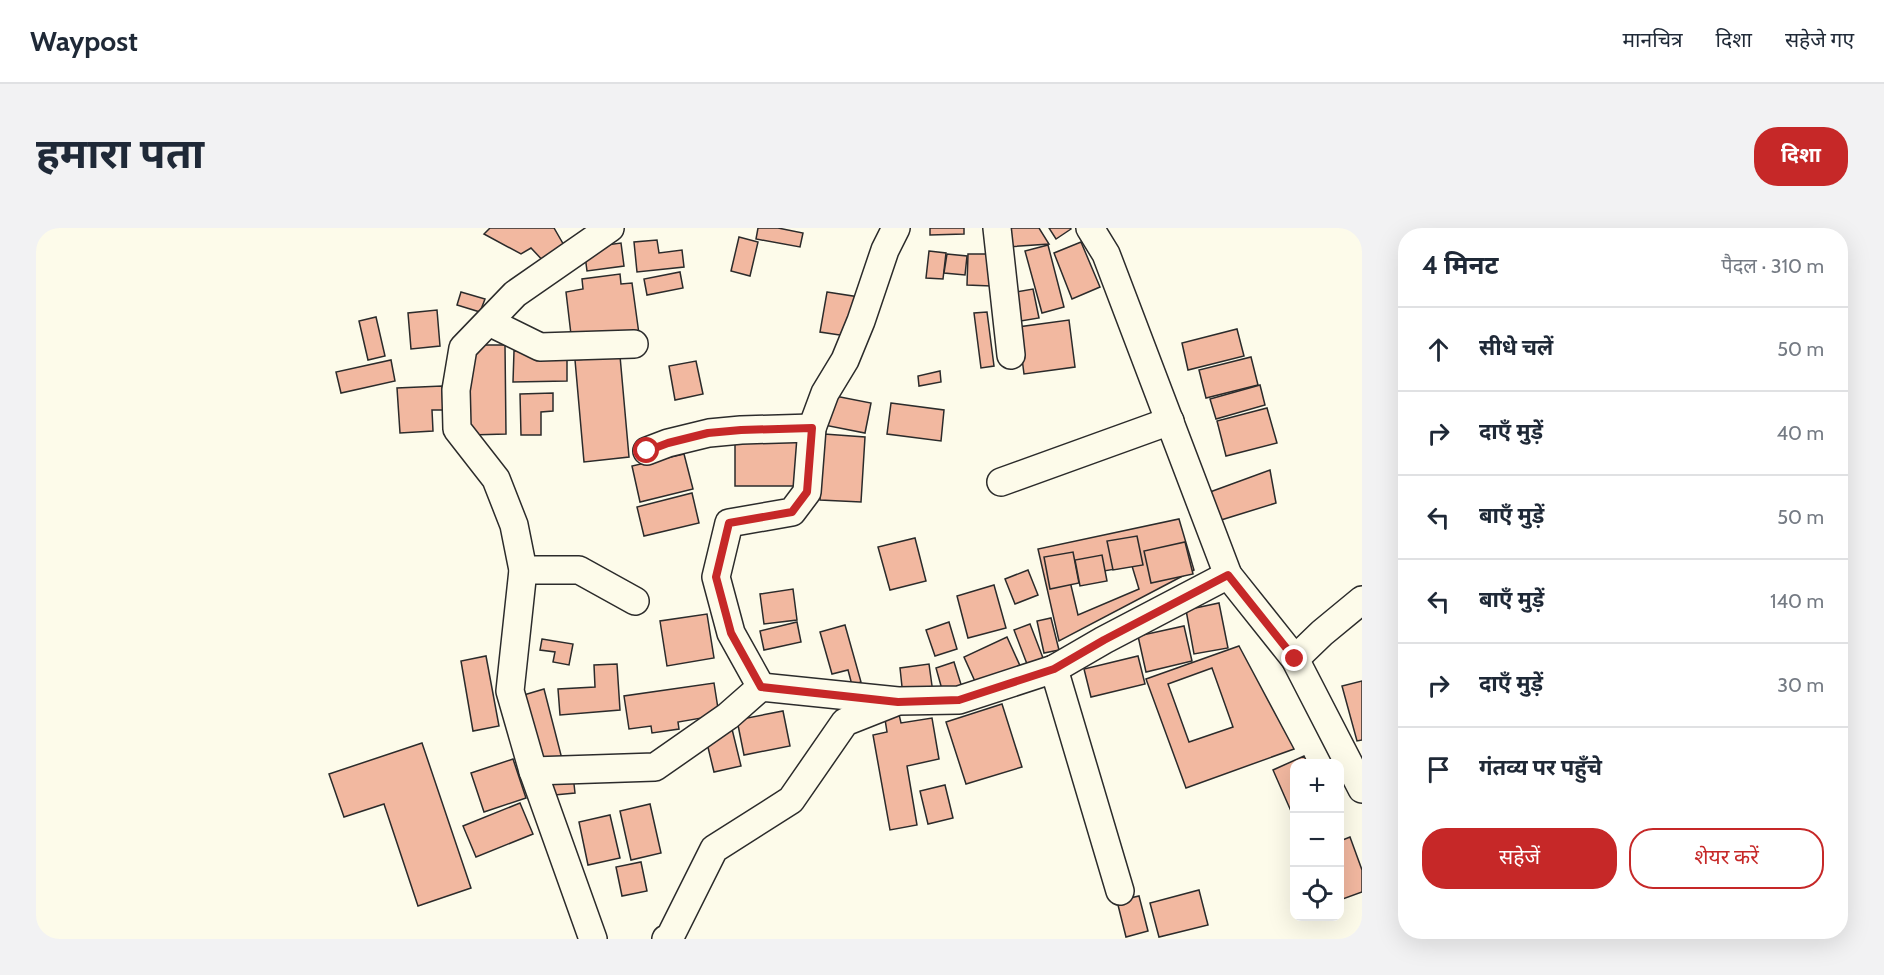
<!DOCTYPE html>
<html lang="hi">
<head>
<meta charset="utf-8">
<style>
	body { margin:0; font-family:Cabin,"Noto Sans Devanagari",sans-serif; background:#f2f2f3; color:#1f2937 }
	.controls { position:absolute; right:18px; bottom:18px; display:grid; overflow:hidden; border-radius:12px; box-shadow:0 6px 24px #0002 }
	.controls button { width:54px; height:54px; display:grid; place-items:center; padding:0; border:0; border-bottom:2px solid #e0e1e3; background:#fff; color:#1f2937; font:30px sans-serif }
	.stop { position:absolute; width:18px; height:18px; margin:-14px; border:4px solid #c62828; border-radius:50%; background:#fff }
	.stop.end { background:#c62828; border-color:#fff; box-shadow:0 2px 6px #0008 }
	.list { margin:0; padding:0; list-style:none }
	h2 { display:flex; justify-content:space-between; align-items:center; height:78px; margin:0; padding:0 24px; font-size:26px }
	h2 small { font-size:20px; font-weight:400; color:#747a83 }
	.list li { display:grid; grid-template-columns:39px 1fr auto; gap:18px; align-items:center; box-sizing:border-box; height:84px; padding:0 24px; border-top:2px solid #e0e1e3 }
	.list b { display:block; font-size:22px; white-space:nowrap }
	.list em { font-size:20px; font-style:normal; color:#747a83 }
	.actions { display:flex; gap:12px; padding:18px 24px }
	.actions a { flex:1; padding:14px 0; border:2px solid #c62828; border-radius:24px; text-align:center; font-size:21px; color:#c62828 }
	.actions .main { background:#c62828; color:#fff }
	.icon { flex:none; width:33px; height:33px; fill:none; stroke:currentColor; stroke-width:2; stroke-linecap:round; stroke-linejoin:round }
	.map { position:relative; flex:none; width:1326px; height:711px; overflow:hidden; border-radius:24px }
	header { display:flex; align-items:center; gap:36px; box-sizing:border-box; height:84px; padding:0 30px; background:#fff; border-bottom:2px solid #e0e1e3 }
	header strong { font-size:28px }
	nav { display:flex; gap:33px; margin-inline-start:auto; font-size:21px }
	.intro { display:flex; align-items:center; justify-content:space-between; box-sizing:border-box; height:144px; padding:0 36px }
	h1 { margin:0; font-size:42px }
	.button { padding:15px 27px; border-radius:24px; background:#c62828; color:#fff; font-size:21px; font-weight:700 }
	main { display:flex; gap:36px; padding:0 36px }
	aside { flex:1; background:#fff; border-radius:24px; box-shadow:0 6px 24px #0002 }
	.map>svg:first-child { display:block }
	.building { fill:#f2b8a0; stroke:#2b2b2b; stroke-width:1.5; fill-rule:evenodd }
	.lines { fill:none; stroke-linecap:round; stroke-linejoin:round }
	.minor-casing { stroke:#2b2b2b; stroke-width:30 }
	.minor { stroke:#fdfbea; stroke-width:27 }
	.route { stroke:#c62828; stroke-width:8 }
</style>
</head>
<body>
<header>
<strong>Waypost</strong>
<nav><a>मानचित्र</a><a>दिशा</a><a>सहेजे गए</a></nav>
</header>
<div class="intro"><h1>हमारा पता</h1><a class="button">दिशा</a></div>
<main>
<div class="map">
<svg width="1326" height="711" viewBox="0 0 1326 711">
	<rect width="100%" height="100%" fill="#fdfbea"/>
	<!-- building -->
	<g class="building">
		<path d="M454,0h64l15,26 -21,12 -17,-18 -10,6 -37,-20z"/>
		<path d="M722,0h20l25,5 -3,14 -44,-8z"/>
		<path d="M894,0h34v6l-34,1z"/>
		<path d="M967,0h36l10,16 -42,3z"/>
		<path d="M1013,0h21l1,1 -15,10z"/>
		<path d="M703,9l19,5 -8,34 -19,-5z"/>
		<path d="M621,12l2,13 23,-3 2,17 -47,5 -3,-30z"/>
		<path d="M1045,14l19,45 -28,12 -18,-46z"/>
		<path d="M585,15l3,23 -37,5 -3,-23z"/>
		<path d="M1012,17l16,62 -22,6 -17,-62z"/>
		<path d="M893,23l17,2 -3,26 -17,-1z"/>
		<path d="M911,26l20,2 -2,19 -21,-2z"/>
		<path d="M932,26h24l-1,32 -24,-1z"/>
		<path d="M644,44l3,16 -36,7 -3,-16z"/>
		<path d="M584,46l1,10 11,-1 7,51 -67,9 -6,-51 17,-3 -1,-10z"/>
		<path d="M997,61l6,29 -24,4 -5,-29z"/>
		<path d="M425,64l24,7 -5,13 -23,-7z"/>
		<path d="M791,64l32,5 -6,40 -33,-5z"/>
		<path d="M401,82l3,36 -29,3 -3,-36z"/>
		<path d="M951,84l7,54 -13,2 -7,-55z"/>
		<path d="M340,89l9,39 -17,4 -9,-39z"/>
		<path d="M1033,92l6,47 -51,7 -6,-47z"/>
		<path d="M1201,101l7,27 -56,14 -6,-27z"/>
		<path d="M433,117h36l1,89 -36,1z"/>
		<path d="M531,122v31l-54,1 1,-31z"/>
		<path d="M584,128l9,101 -45,5 -9,-102z"/>
		<path d="M1215,129l7,28 -52,13 -7,-28z"/>
		<path d="M355,132l4,21 -54,12 -5,-21z"/>
		<path d="M660,133l7,33 -28,6 -6,-34z"/>
		<path d="M904,143l1,11 -22,4 -1,-10z"/>
		<path d="M1224,157l5,20 -49,14 -6,-20z"/>
		<path d="M406,158l1,24h-11l1,21 -33,2 -3,-45z"/>
		<path d="M517,165v18l-12,1v23h-20l-1,-41z"/>
		<path d="M794,167l41,8 -6,30 -41,-8z"/>
		<path d="M855,175l53,7 -3,31 -54,-7z"/>
		<path d="M1231,180l10,35 -51,13 -9,-35z"/>
		<path d="M788,206l41,3 -4,65 -41,-2z"/>
		<rect x="699" y="209" width="68" height="49"/>
		<path d="M648,226l9,35 -53,13 -8,-36z"/>
		<path d="M1234,242l6,33 -55,17 -11,-28z"/>
		<path d="M656,265l7,30 -55,13 -7,-29z"/>
		<path d="M1143,291l15,51 -135,71 -21,-92zM1096,338l7,23 -61,26 -9,-38z"/>
		<path d="M1101,308l6,29 -30,5 -6,-29z"/>
		<path d="M879,310l11,43 -36,9 -12,-43z"/>
		<path d="M1149,314l8,32 -42,9 -7,-32z"/>
		<path d="M1037,324l6,31 -29,6 -6,-32z"/>
		<path d="M1066,327l5,26 -27,5 -5,-26z"/>
		<path d="M992,342l10,25 -23,9 -10,-25z"/>
		<path d="M958,357l12,43 -38,10 -11,-42z"/>
		<path d="M757,361l4,31 -33,4 -4,-30z"/>
		<path d="M1183,375l9,45 -34,6 -8,-44z"/>
		<path d="M671,386l7,44 -47,8 -7,-45z"/>
		<path d="M1015,390l8,32 -15,3 -7,-32z"/>
		<path d="M761,394l4,20 -37,8 -4,-19z"/>
		<path d="M913,394l8,27 -22,7 -9,-26z"/>
		<path d="M994,396l13,34 -16,6 -13,-34z"/>
		<path d="M809,397l16,57 -9,3 -4,-15 -16,4 -12,-42z"/>
		<path d="M1148,398l8,35 -46,11 -8,-36z"/>
		<path d="M971,409l14,31 -43,20 -14,-31z"/>
		<path d="M506,411l31,5 -4,21 -16,-3 2,-10 -15,-2z"/>
		<path d="M1203,418l55,103 -108,39 -40,-109zM1176,440l21,59 -44,15 -21,-58z"/>
		<path d="M450,428l13,70 -26,5 -12,-70z"/>
		<path d="M1102,428l7,28 -54,13 -7,-28z"/>
		<path d="M918,434l10,32 -19,6 -9,-32z"/>
		<path d="M581,436l3,46 -60,5 -2,-26 37,-2 -1,-22z"/>
		<path d="M893,436l4,29 -30,3 -3,-28z"/>
		<path d="M1326,453v59l-5,1 -15,-55z"/>
		<path d="M678,455l5,32 -41,7 1,7 -27,4 -1,-7 -22,3 -5,-33z"/>
		<path d="M508,461l18,70 -27,8 -18,-70z"/>
		<path d="M966,476l20,63 -56,17 -20,-62z"/>
		<path d="M862,482l3,13 31,-5 7,41 -32,7 10,59 -27,5 -17,-95 14,-3 -3,-19z"/>
		<path d="M747,483l7,35 -46,9 -7,-35z"/>
		<path d="M696,501l9,37 -27,6 -9,-37z"/>
		<path d="M386,515l49,145 -53,18 -34,-102 -40,13 -15,-43z"/>
		<path d="M1268,528l4,8h-14v54l-21,-48z"/>
		<path d="M477,531l13,39 -42,14 -13,-39z"/>
		<path d="M537,547l2,18 -31,3 -1,-19z"/>
		<path d="M909,557l8,33 -25,6 -8,-33z"/>
		<path d="M484,575l13,31 -57,23 -13,-31z"/>
		<path d="M614,576l11,49 -30,7 -11,-49z"/>
		<path d="M574,587l10,43 -32,7 -9,-43z"/>
		<path d="M1314,609l12,33v22l-22,8v-59z"/>
		<path d="M605,634l6,29 -25,5 -6,-29z"/>
		<path d="M1163,662l9,35 -49,12 -9,-34z"/>
		<path d="M1103,668l9,35 -22,6 -9,-36z"/>
	</g>
	<g class="lines">
		<defs>
			<g id="minor">
				<path d="M961,0l14,127"/>
				<path d="M1054,0l16,26 122,321 67,84 67,130"/>
				<path d="M453,94l51,25 94,-3"/>
				<path d="M611,223l21,-8 41,-10 32,-3 71,-2"/>
				<path d="M965,254l169,-61"/>
				<path d="M487,342h56l56,31"/>
				<path d="M1259,431l27,-26 40,-33"/>
				<path d="M1018,441l66,222"/>
				<path d="M725,459l-30,-54 -15,-56 13,-54 63,-11 15,-20 5,-64 13,-35 20,-33 16,-39 24,-71 11,-22"/>
				<path d="M497,543l122,-4 73,-51 33,-29 137,14 61,-1 95,-31 50,-29 124,-65"/>
				<path d="M557,711l-60,-168 -23,-80 13,-121 -9,-45 -18,-46 -39,-50 -1,-39 7,-42 52,-54 95,-66"/>
				<path d="M630,711l4,-2 44,-88 77,-49 54,-78 48,-19"/>
			</g>
		</defs>
		<!-- minor casing -->
		<use href="#minor" class="minor-casing"/>
		<!-- minor -->
		<use href="#minor" class="minor"/>
	</g>
	<g class="lines">
		<!-- route -->
		<path class="route" d="M611,223l21,-8 40,-10 33,-3 71,-2 -5,64 -15,20 -63,11 -13,54 15,56 30,54 137,15 61,-2 95,-31 50,-29 124,-65 67,84"/>
	</g>
</svg>
<div class="controls">
<button>+</button>
<button>−</button>
<button><svg class="icon" aria-label="locate" viewBox="0 0 24 24"><circle cx="12" cy="12" r="6"/><path d="M12 2v4M12 18v4M2 12h4M18 12h4"/></svg></button>
</div>
<div class="stop" style="left:611px;top:223px"></div>
<div class="stop end" style="left:1259px;top:431px"></div>
</div>
<aside>
<h2>4 मिनट<small>पैदल · 310 m</small></h2>
<ul class="list">
<li><svg class="icon" aria-label="ahead" viewBox="0 0 24 24"><path d="M12 20V5M6 11l6-6 6 6"/></svg><div><b>सीधे चलें</b></div><em>50 m</em></li>
<li><svg class="icon" aria-label="right" viewBox="0 0 24 24"><path d="M7 20v-9h11M14 6l5 5-5 5"/></svg><div><b>दाएँ मुड़ें</b></div><em>40 m</em></li>
<li><svg class="icon" aria-label="left" viewBox="0 0 24 24"><path d="M17 20v-9H6M10 6l-5 5 5 5"/></svg><div><b>बाएँ मुड़ें</b></div><em>50 m</em></li>
<li><svg class="icon" aria-label="left" viewBox="0 0 24 24"><path d="M17 20v-9H6M10 6l-5 5 5 5"/></svg><div><b>बाएँ मुड़ें</b></div><em>140 m</em></li>
<li><svg class="icon" aria-label="right" viewBox="0 0 24 24"><path d="M7 20v-9h11M14 6l5 5-5 5"/></svg><div><b>दाएँ मुड़ें</b></div><em>30 m</em></li>
<li><svg class="icon" aria-label="arrive" viewBox="0 0 24 24"><path d="M6 21V4h12l-3 4 3 4H6"/></svg><div><b>गंतव्य पर पहुँचे</b></div></li>
</ul>
<div class="actions"><a class="main">सहेजें</a><a>शेयर करें</a></div>
</aside>
</main>
</body>
</html>
